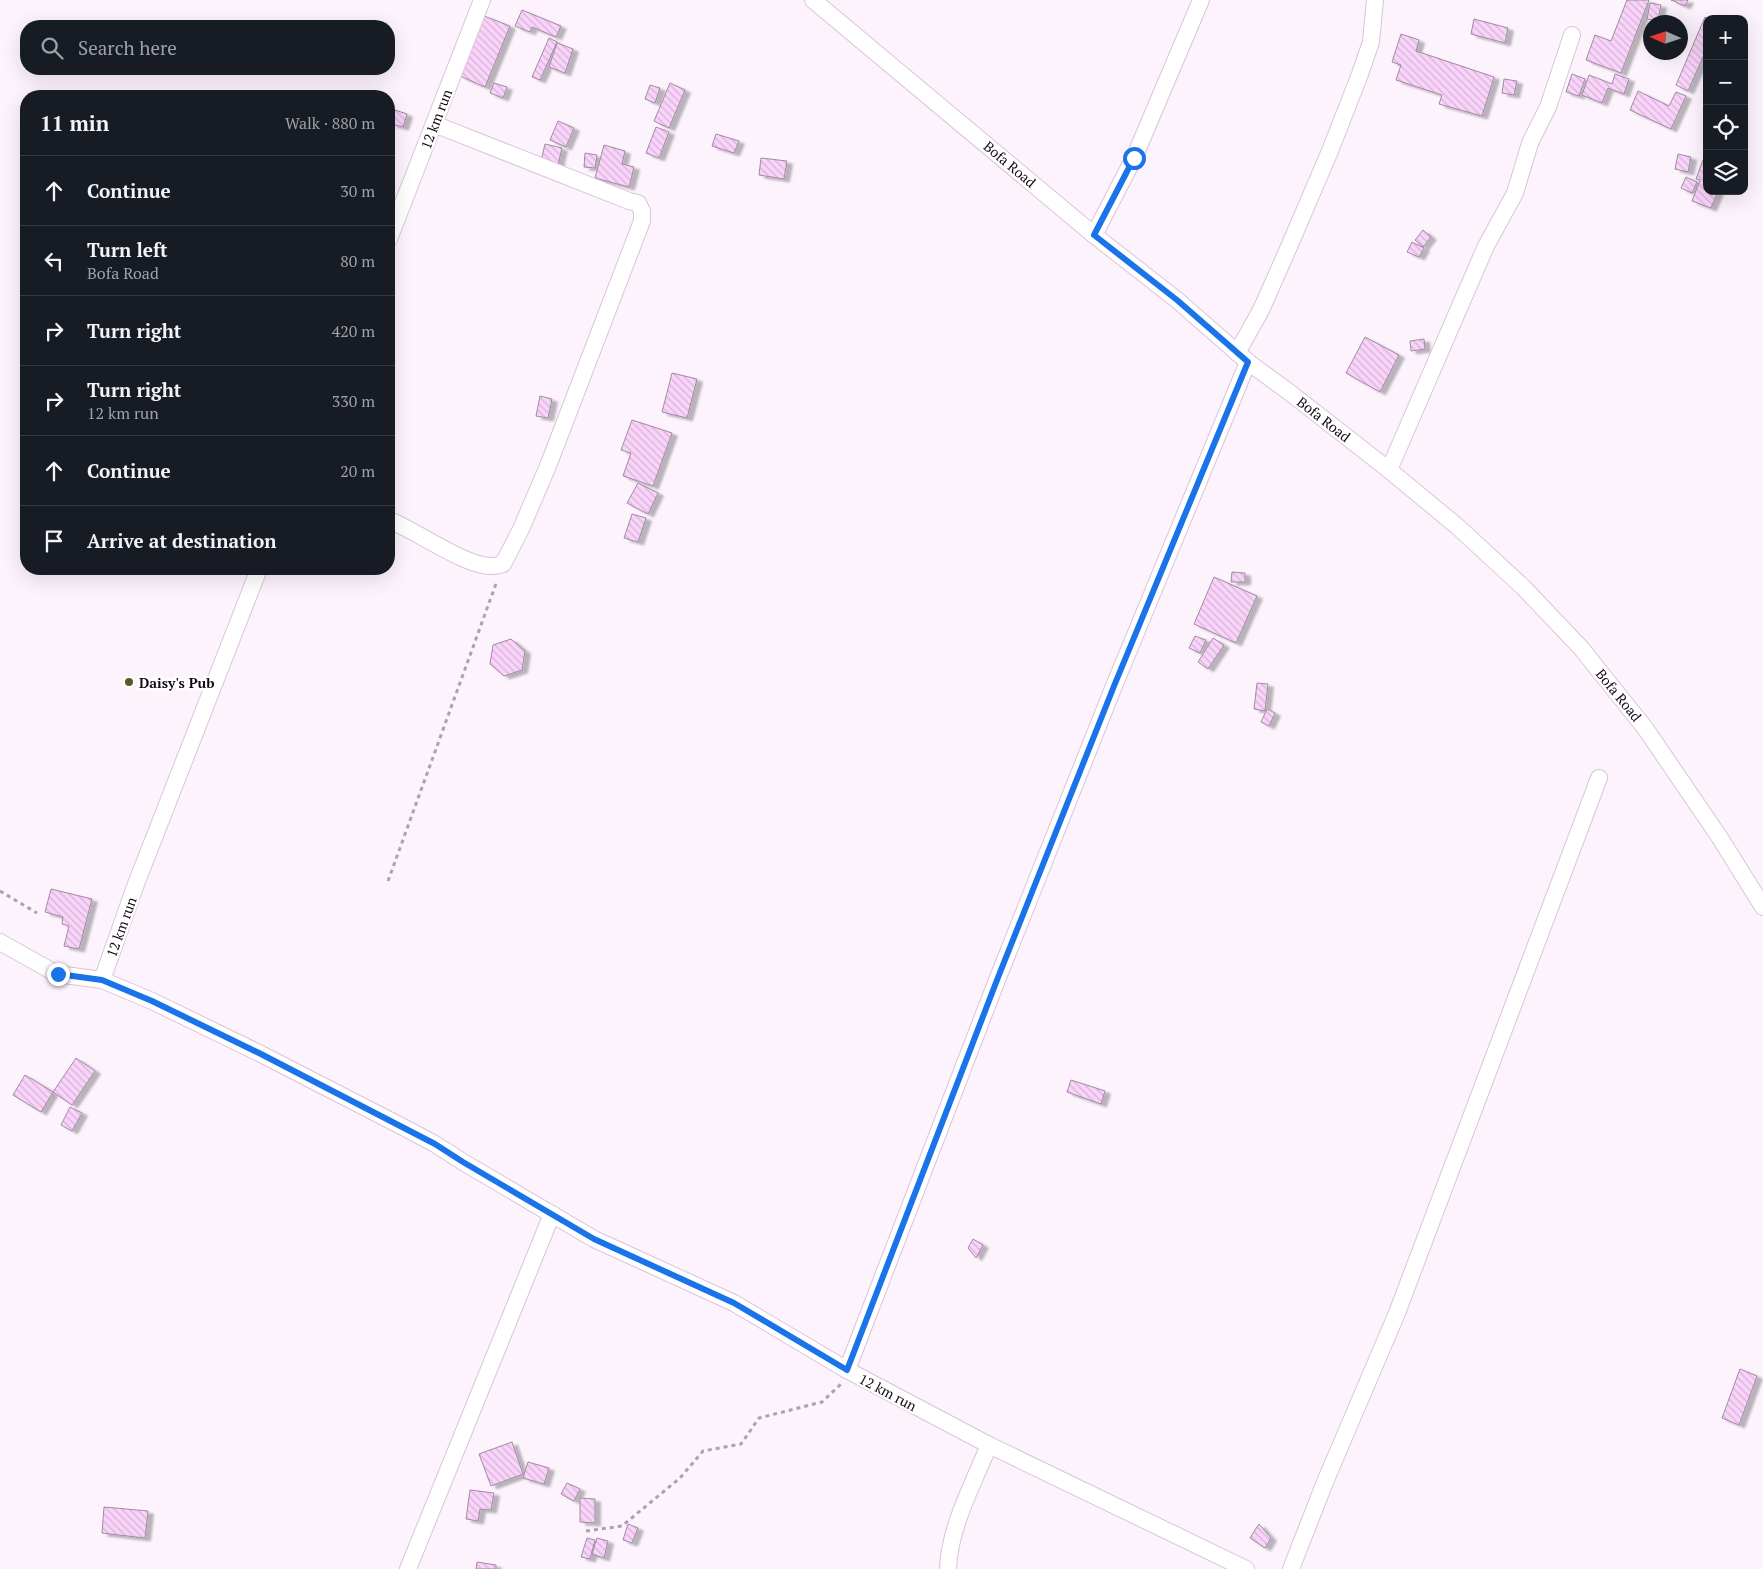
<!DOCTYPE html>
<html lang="en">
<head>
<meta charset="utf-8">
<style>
	body { margin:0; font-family:"PT Serif",serif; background:#20242c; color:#f1f3f6 }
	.controls { position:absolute; right:15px; top:15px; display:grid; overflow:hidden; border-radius:10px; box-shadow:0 5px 20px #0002 }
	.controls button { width:45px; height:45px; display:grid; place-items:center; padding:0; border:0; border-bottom:1px solid #363941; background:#171b24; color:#f1f3f6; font:25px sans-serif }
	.compass { position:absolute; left:1643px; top:15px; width:45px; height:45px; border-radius:50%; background:#171b24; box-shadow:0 5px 20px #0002; rotate:273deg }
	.stop { position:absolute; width:15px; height:15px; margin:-11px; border:4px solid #1a73e8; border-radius:50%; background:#fff }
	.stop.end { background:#1a73e8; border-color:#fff; box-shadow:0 1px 5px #0008 }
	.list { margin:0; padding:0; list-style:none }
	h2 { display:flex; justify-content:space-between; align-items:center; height:65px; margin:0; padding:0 20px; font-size:21px }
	h2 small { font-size:16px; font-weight:400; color:#9ea1a6 }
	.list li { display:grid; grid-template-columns:32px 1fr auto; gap:15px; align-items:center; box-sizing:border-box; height:70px; padding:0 20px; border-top:1px solid #363941 }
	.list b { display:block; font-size:19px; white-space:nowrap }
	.list p { margin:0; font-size:16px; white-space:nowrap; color:#9ea1a6 }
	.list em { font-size:16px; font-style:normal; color:#9ea1a6 }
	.icon { flex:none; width:28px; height:28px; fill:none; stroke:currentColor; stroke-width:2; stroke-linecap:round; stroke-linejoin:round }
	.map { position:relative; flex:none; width:1763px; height:1569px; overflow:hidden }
	.search { position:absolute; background:#171b24; box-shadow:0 5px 20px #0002; left:20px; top:20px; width:375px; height:55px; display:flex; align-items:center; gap:12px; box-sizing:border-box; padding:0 18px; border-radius:20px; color:#9ea1a6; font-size:19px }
	.panel { position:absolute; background:#171b24; box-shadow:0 5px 20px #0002; left:20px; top:90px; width:375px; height:485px; border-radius:20px }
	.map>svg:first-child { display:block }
	.building { fill:url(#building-back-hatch); stroke:#a08aa1; filter:url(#shadow) }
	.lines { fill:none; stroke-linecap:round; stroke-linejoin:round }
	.minor-casing { stroke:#dac3db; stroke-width:18 }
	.path { stroke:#aca2ac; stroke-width:3; stroke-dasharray:4 4; stroke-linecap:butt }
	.minor { stroke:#fff; stroke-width:16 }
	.route { stroke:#1a73e8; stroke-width:6 }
	.poi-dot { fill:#5b5824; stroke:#fff; stroke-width:2 }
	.labels { text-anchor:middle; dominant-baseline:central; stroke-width:5; stroke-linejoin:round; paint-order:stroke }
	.street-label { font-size:14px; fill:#130b14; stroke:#fff }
	.poi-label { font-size:14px; font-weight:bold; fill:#130b14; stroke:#fff; text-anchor:start }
</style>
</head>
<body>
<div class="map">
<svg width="1763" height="1569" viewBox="0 0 1763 1569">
	<defs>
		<pattern id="building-back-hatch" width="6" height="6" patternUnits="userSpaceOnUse" patternTransform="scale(1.25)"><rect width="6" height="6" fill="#f9d3fa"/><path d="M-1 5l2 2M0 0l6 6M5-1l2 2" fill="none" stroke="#d5b4d5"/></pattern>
		<filter id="shadow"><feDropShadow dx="5.5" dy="3" stdDeviation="1" flood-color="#0004"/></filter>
	</defs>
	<rect width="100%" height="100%" fill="#fdf3fd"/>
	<!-- building -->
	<g class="building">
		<path d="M1627,0h22l-28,73 -35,-13 9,-25 16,6z"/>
		<path d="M1671,0h17l-3,6z"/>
		<path d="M1650,3l11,2 -3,16 -11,-2z"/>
		<path d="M522,10l39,16 -5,11 -24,-10 -2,5 -15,-6z"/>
		<path d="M484,16l26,10 -25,61 -25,-11z"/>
		<path d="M1705,17l5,2h-3v29l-19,43 -12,-6z"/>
		<path d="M1474,19l34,9 -3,15 -34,-9z"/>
		<path d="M1401,34l18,6 -3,11 78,26 -12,39 -43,-12 3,-9 -46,-15 5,-15 -9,-3z"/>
		<path d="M549,38l8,4 -17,38 -8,-3z"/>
		<path d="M557,43l16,6 -8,24 -16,-6z"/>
		<path d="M1572,74l13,5 -6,17 -13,-4z"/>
		<path d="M1615,74l14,5 -5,15 -16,-6 -6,15 -20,-8 7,-20 23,9z"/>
		<path d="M1504,79l13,2 -3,14 -12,-2z"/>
		<path d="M494,83l13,4 -4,11 -13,-5z"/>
		<path d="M670,83l15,7 -16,38 -15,-7z"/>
		<path d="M650,85l10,3 -5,15 -10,-4z"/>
		<path d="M1638,91l31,15 7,-14 10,4 -15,33 -41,-19z"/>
		<path d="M395,110l12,4 -4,13 -12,-3z"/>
		<path d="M558,121l16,7 -8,19 -16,-7z"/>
		<path d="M656,127l13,5 -10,26 -13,-5z"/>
		<path d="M716,134l23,7 -5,12 -22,-7z"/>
		<path d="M545,144l17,4 -4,17 -17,-4z"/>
		<path d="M604,145l21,6 -3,13 12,3 -5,20 -34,-9z"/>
		<path d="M585,153l12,2 -2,13 -11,-1z"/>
		<path d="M1678,154l13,3 -3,15 -13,-3z"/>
		<path d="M761,158l26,3 -3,18 -25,-4z"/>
		<path d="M1703,160l4,2v29h11l-7,17 -19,-7 8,-21 -4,-1z"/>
		<path d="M1686,177l11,5 -5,11 -11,-5z"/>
		<path d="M1423,230l8,7 -8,10 -8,-7z"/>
		<path d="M1412,242l12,6 -5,9 -12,-5z"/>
		<path d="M1365,337l34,18 -19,37 -34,-19z"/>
		<path d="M1424,339l1,10 -14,2 -1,-10z"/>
		<path d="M672,373l25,6 -10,39 -25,-6z"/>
		<path d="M540,396l12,3 -4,19 -12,-2z"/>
		<path d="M632,420l40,13 -19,53 -30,-10 8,-23 -10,-3z"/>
		<path d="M638,483l20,10 -10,21 -21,-11z"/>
		<path d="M632,514l14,4 -8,24 -14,-4z"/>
		<path d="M1232,572l13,1v9h-14z"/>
		<path d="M1214,577l43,19 -21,47 -42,-19z"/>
		<path d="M1195,636l11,4 -6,13 -11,-5z"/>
		<path d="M1213,638l11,7 -16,24 -10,-7z"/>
		<path d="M511,639l14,12 -3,19 -18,6 -14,-12 3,-19z"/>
		<path d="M1257,683l11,1 -3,27 -11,-2z"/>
		<path d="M1267,709l8,4 -6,13 -8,-4z"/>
		<path d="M51,889l41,10 -13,50 -15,-3 5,-20 -7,-2 1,-7 -18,-5z"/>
		<path d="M76,1058l19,13 -23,34 -19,-13z"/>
		<path d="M25,1075l28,17 -12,20 -28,-17z"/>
		<path d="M1071,1080l34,11 -4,13 -34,-12z"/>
		<path d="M70,1107l12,6 -10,18 -11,-6z"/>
		<path d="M973,1239l10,6 -7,13 -8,-10z"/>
		<path d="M1740,1369l17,7 -18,49 -17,-7z"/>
		<path d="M512,1442l11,32 -32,12 -12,-32z"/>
		<path d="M528,1462l21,6 -5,16 -21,-6z"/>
		<path d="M567,1483l13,6 -6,12 -13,-7z"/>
		<path d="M470,1490l24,3 -3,17 -11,-1 -2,12 -12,-2z"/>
		<path d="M580,1498l15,1v24l-15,-1z"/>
		<path d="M104,1507l44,4 -3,27 -43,-5z"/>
		<path d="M628,1524l10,4 -6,15 -9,-3z"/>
		<path d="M1259,1524l12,14 -6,10 -15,-10z"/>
		<path d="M587,1538l8,2 -5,19 -9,-2z"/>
		<path d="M597,1538l11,3 -4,17 -12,-4z"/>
		<path d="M477,1562l19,3v4h-20z"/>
	</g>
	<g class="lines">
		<defs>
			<g id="minor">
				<path d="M813,0l281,235 83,65 71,62 41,30 100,78 69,57 65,60 58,61 64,80 75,110 43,69"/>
				<path d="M1094,235l40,-77 67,-158"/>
				<path d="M389,239l93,-239"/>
				<path d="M1237,353l24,-43 27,-61 42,-98 30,-77 11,-32 4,-42"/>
				<path d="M1389,470l97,-224 29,-53 15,-50 18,-36 24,-72"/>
				<path d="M389,520c26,10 77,47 103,46 3,0 7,-1 11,-2l18,-35 27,-63 94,-245v-10l-4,-8 -9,-2 -195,-77"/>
				<path d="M259,569l-123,315 -34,96 50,21 107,52 144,74 32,17 28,18 131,77 140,64 113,67 142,75 257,124"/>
				<path d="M0,942l57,32 45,6"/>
				<path d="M847,1370l150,-390 117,-294 134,-324"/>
				<path d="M408,1569l144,-355"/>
				<path d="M948,1569c1,-41 26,-87 41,-124"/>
				<path d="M1291,1569l34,-87 72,-169 202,-535"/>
			</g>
		</defs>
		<!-- minor casing -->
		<use href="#minor" class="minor-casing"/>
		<!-- path -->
		<g class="path">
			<path d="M388,881l109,-300"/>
			<path d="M0,891l37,22"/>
			<path d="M586,1531l36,-5 58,-48 23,-27 38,-7 18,-26 63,-16 19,-18"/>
		</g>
		<!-- minor -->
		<use href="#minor" class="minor"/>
	</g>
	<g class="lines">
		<!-- route -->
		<path class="route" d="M58,974l44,6 50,21 107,52 176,91 28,18 131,77 140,64 113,67 150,-390 117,-294 134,-324 -71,-62 -83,-65 40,-77"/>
	</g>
	<!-- markers -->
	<circle class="poi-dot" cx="129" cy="682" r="5"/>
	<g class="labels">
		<!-- street labels -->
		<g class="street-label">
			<text transform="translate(436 119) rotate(-69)">12 km run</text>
			<text transform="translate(1010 164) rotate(40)">Bofa Road</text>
			<text transform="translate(1324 419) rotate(38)">Bofa Road</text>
			<text transform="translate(1619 695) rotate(51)">Bofa Road</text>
			<text transform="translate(121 927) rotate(-70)">12 km run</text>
			<text transform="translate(888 1392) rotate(28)">12 km run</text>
		</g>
		<!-- poi labels -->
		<g class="poi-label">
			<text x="139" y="682">Daisy's Pub</text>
		</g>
	</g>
</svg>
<div class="controls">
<button>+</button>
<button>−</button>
<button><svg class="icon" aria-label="locate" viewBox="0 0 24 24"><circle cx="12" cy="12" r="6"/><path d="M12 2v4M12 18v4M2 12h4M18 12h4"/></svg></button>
<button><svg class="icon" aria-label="layers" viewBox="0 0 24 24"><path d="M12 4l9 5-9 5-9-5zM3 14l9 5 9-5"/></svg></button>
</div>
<svg class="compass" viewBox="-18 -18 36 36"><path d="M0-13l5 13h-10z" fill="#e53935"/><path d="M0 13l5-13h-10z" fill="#9ea1a6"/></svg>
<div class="stop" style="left:1134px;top:158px"></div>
<div class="stop end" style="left:58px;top:974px"></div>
<div class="search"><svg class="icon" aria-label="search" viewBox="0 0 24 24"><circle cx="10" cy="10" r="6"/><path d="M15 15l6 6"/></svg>Search here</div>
<section class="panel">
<h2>11 min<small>Walk · 880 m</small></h2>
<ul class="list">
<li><svg class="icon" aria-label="ahead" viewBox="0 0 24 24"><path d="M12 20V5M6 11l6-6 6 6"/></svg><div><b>Continue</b></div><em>30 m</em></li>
<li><svg class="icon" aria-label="left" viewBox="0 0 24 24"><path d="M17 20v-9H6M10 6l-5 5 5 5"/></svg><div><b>Turn left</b><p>Bofa Road</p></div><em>80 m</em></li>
<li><svg class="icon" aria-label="right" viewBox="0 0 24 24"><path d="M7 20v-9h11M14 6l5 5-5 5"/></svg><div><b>Turn right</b></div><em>420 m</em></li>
<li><svg class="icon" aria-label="right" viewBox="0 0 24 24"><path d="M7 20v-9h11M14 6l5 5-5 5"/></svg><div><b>Turn right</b><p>12 km run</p></div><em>330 m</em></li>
<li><svg class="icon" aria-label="ahead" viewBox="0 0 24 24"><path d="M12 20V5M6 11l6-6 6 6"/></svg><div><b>Continue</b></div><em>20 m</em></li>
<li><svg class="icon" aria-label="arrive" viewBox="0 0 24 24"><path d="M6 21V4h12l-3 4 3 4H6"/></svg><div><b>Arrive at destination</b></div></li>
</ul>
</section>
</div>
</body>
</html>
